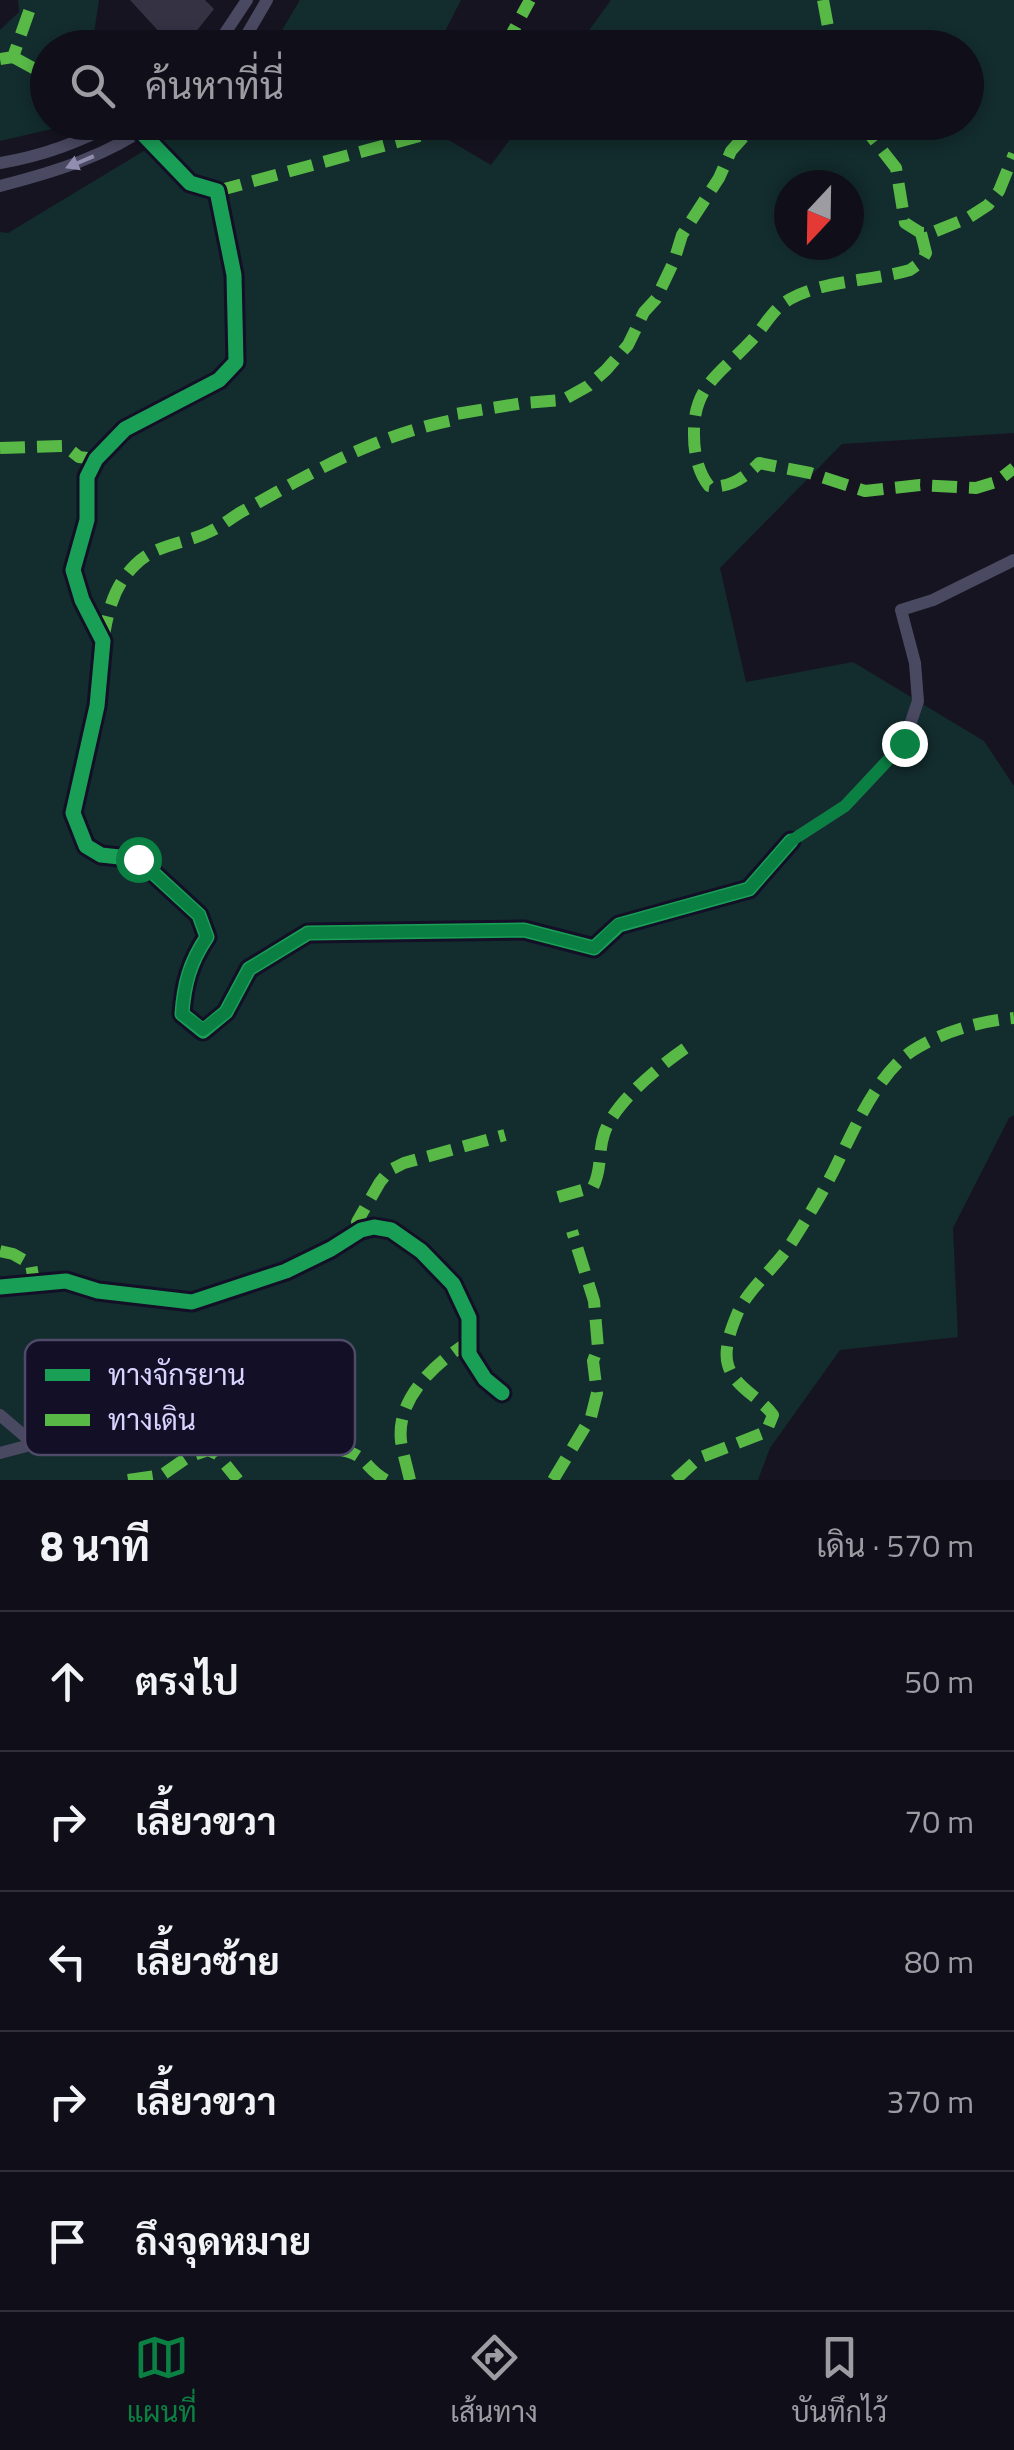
<!DOCTYPE html>
<html lang="th">
<head>
<meta charset="utf-8">
<style>
	body { margin:0; font-family:"Titillium Web",Sarabun,sans-serif; background:#191822; color:#f1f3f6 }
	.compass { position:absolute; left:774px; top:170px; width:90px; height:90px; border-radius:50%; background:#100f19; box-shadow:0 5px 15px #0003; rotate:202deg }
	.stop { position:absolute; width:30px; height:30px; margin:-22px; border:8px solid #0b8043; border-radius:50%; background:#fff }
	.stop.end { background:#0b8043; border-color:#fff; box-shadow:0 2px 10px #0008 }
	.list { margin:0; padding:0; list-style:none }
	h2 { display:flex; justify-content:space-between; align-items:center; height:130px; margin:0; padding:0 40px; font-size:42px }
	h2 small { font-size:32px; font-weight:400; color:#9c9ca2 }
	.list li { display:grid; grid-template-columns:65px 1fr auto; gap:30px; align-items:center; box-sizing:border-box; height:140px; padding:0 40px; border-top:2px solid #302f38 }
	.list b { display:block; font-size:38px; white-space:nowrap }
	.list em { font-size:32px; font-style:normal; color:#9c9ca2 }
	.icon { flex:none; width:55px; height:55px; fill:none; stroke:currentColor; stroke-width:2; stroke-linecap:round; stroke-linejoin:round }
	.map { position:relative; flex:none; width:1014px; height:1480px; overflow:hidden }
	.search { position:absolute; background:#100f19; box-shadow:0 5px 15px #0003; left:30px; right:30px; top:30px; height:110px; display:flex; align-items:center; gap:25px; box-sizing:border-box; padding:0 35px; border-radius:55px; color:#9c9ca2; font-size:38px }
	.sheet { height:830px; background:#100f19 }
	nav { display:flex; justify-content:space-around; align-items:center; box-sizing:border-box; height:140px; border-top:2px solid #302f38; background:#100f19; font-size:28px; color:#9c9ca2 }
	nav a { display:grid; justify-items:center; gap:5px }
	nav .on { color:#0b8043 }
	.map>svg:first-child { display:block }
	.green { fill:#132c2d; fill-rule:evenodd }
	.building { fill:#343243 }
	.lines { fill:none; stroke-linecap:round; stroke-linejoin:round }
	.minor { stroke:#4a4962; stroke-width:12 }
	.quiet { stroke:#58b947; stroke-width:12; stroke-dasharray:25 12; stroke-linecap:butt }
	.cycleway-casing { stroke:#130f26; stroke-width:21 }
	.cycleway { stroke:#1a9f57; stroke-width:15 }
	.oneway { fill:#928eb0 }
	.route { stroke:#0b8043; stroke-width:12 }
	.key { fill:#130f26; stroke:#4e4a67; stroke-width:2.5 }
	.key-label { font-size:28px; fill:#d9d4ff }
</style>
</head>
<body>
<div class="map">
<svg width="1014" height="1480" viewBox="0 0 1014 1480">
	<rect width="100%" height="100%" fill="#161421"/>
	<!-- green -->
	<g class="green">
		<path d="M18,0h81l-7,47 -44,1v74l17,1 -9,5 -56,13v-111l19,-18z"/>
		<path d="M300,0h161l-24,47h-165z"/>
		<path d="M611,0h403v433l-172,11 -122,124 26,114 107,-20 131,79 30,45v329l-5,3 -56,110 5,109 -118,13 -70,98 -12,32h-758v-1248l8,1 182,-110h230l71,42 31,-42 444,-1v-74l-389,-1zM789,185h60v60h-60z"/>
	</g>
	<!-- building -->
	<path class="building" d="M130,0h75l9,9 -31,39h-9z"/>
	<g class="lines">
		<!-- minor -->
		<g class="minor">
			<path d="M215,48l32,-48"/>
			<path d="M239,48l28,-48"/>
			<path d="M141,132l49,51 27,8 17,84 2,87 -17,18 -94,49 -29,30 -9,18v43l-14,50 9,30 21,41 -6,65 -24,107 13,33 15,9 37,4 61,56 8,22c-17,25 -23,47 -25,77l21,17 23,-19 23,-43 59,-36 216,-3 70,18 25,-23 130,-36 42,-48 54,-35 59,-63 14,-42 -3,-38 -14,-53 32,-10 81,-40"/>
			<path d="M0,163c43,-7 79,-21 118,-41"/>
			<path d="M0,186c54,-14 108,-30 154,-64"/>
			<path d="M0,1287l66,-6 32,10 94,11 94,-31 45,-22 30,-19 13,-3 17,3 30,21 32,33 16,34v36l16,25 17,14"/>
			<path d="M0,1415l34,29"/>
			<path d="M0,1453l34,-9"/>
		</g>
		<!-- quiet -->
		<g class="quiet">
			<path d="M823,0l9,48"/>
			<path d="M504,48l26,-48"/>
			<path d="M13,57l35,19"/>
			<path d="M0,59l13,-2 20,-57"/>
			<path d="M860,122l36,46 9,55 16,10h10l37,-15 20,-13 11,-14 15,-37"/>
			<path d="M217,191l228,-62 6,-7"/>
			<path d="M921,233l5,20 -5,9 -11,8c-37,11 -84,10 -118,28 -20,10 -27,29 -42,44 -30,32 -57,44 -56,93 0,18 4,37 15,51 19,3 37,-9 50,-23l51,10 55,18 55,-6 56,3 20,-6 18,-14"/>
			<path d="M0,448l65,-2 14,11 17,2"/>
			<path d="M103,641c5,-30 10,-54 32,-76 20,-21 51,-21 76,-34 11,-5 21,-14 32,-20 70,-39 130,-75 210,-91l3,-6 67,-11 40,-3 25,-14 18,-16 22,-25 16,-33 12,-13 18,-38 8,-26 37,-57 12,-27 26,-29"/>
			<path d="M558,1197l35,-10c9,-18 5,-35 11,-53 10,-32 59,-71 86,-89"/>
			<path d="M361,1230l-4,-8 23,-40 10,-12 14,-7 101,-28"/>
			<path d="M0,1251l13,3 18,10 3,18"/>
			<path d="M334,1449c35,4 28,18 52,31"/>
			<path d="M128,1480l34,-5 26,-18 20,-7 9,4 21,26"/>
			<path d="M410,1480c-3,-13 -7,-26 -9,-39 -5,-43 35,-79 68,-99"/>
			<path d="M553,1480l38,-63 6,-24 -4,-32 5,-13 -4,-47 -22,-70"/>
			<path d="M675,1480l24,-22 67,-26 7,-17c-13,-18 -38,-27 -45,-50 -5,-16 4,-39 10,-53 12,-25 36,-43 52,-67 15,-23 30,-48 43,-73 19,-38 43,-97 79,-121 29,-19 68,-30 102,-33"/>
		</g>
		<defs>
			<g id="cycleway">
				<path d="M141,132l49,51 27,8 17,84 2,87 -17,18 -94,49 -29,30 -9,18v43l-14,50 9,30 21,41 -6,65 -24,107 13,33 15,9 37,4 61,56 8,22c-17,25 -23,47 -25,77l21,17 23,-19 23,-43 59,-36 216,-3 70,18 25,-23 130,-36 42,-48"/>
				<path d="M0,1287l66,-6 32,10 94,11 94,-31 45,-22 30,-19 13,-3 17,3 30,21 32,33 16,34v36l16,25 17,14"/>
			</g>
		</defs>
		<!-- cycleway casing -->
		<use href="#cycleway" class="cycleway-casing"/>
		<!-- cycleway -->
		<use href="#cycleway" class="cycleway"/>
	</g>
	<!-- one-way arrows -->
	<defs><path id="oneway-solid" d="M-6-.8H1V-3.2L6.5 0L1 3.2V.8H-6Z" transform="scale(2.5)"/></defs>
	<use class="oneway" href="#oneway-solid" transform="translate(80 162) rotate(157)"/>
	<g class="lines">
		<!-- route -->
		<path class="route" d="M138,859l61,56 8,22c-17,25 -23,47 -25,77l21,16 23,-18 23,-43 59,-36 216,-3 70,18 24,-23 131,-36 42,-48 54,-35 59,-63"/>
	</g>
	<!-- legend -->
	<rect x="25" y="1340" width="330" height="115" rx="15" class="key"/>
	<rect x="45" y="1369" width="45" height="12" fill="#1a9f57"/>
	<rect x="45" y="1414" width="45" height="12" fill="#58b947"/>
	<g class="key-label">
		<text x="108" y="1385">ทางจักรยาน</text>
		<text x="108" y="1430">ทางเดิน</text>
	</g>
</svg>
<svg class="compass" viewBox="-18 -18 36 36"><path d="M0-13l5 13h-10z" fill="#e53935"/><path d="M0 13l5-13h-10z" fill="#9c9ca2"/></svg>
<div class="stop" style="left:138px;top:859px"></div>
<div class="stop end" style="left:904px;top:743px"></div>
<div class="search"><svg class="icon" aria-label="search" viewBox="0 0 24 24"><circle cx="10" cy="10" r="6"/><path d="M15 15l6 6"/></svg>ค้นหาที่นี่</div>
</div>
<section class="sheet">
<h2>8 นาที<small>เดิน · 570 m</small></h2>
<ul class="list">
<li><svg class="icon" aria-label="ahead" viewBox="0 0 24 24"><path d="M12 20V5M6 11l6-6 6 6"/></svg><div><b>ตรงไป</b></div><em>50 m</em></li>
<li><svg class="icon" aria-label="right" viewBox="0 0 24 24"><path d="M7 20v-9h11M14 6l5 5-5 5"/></svg><div><b>เลี้ยวขวา</b></div><em>70 m</em></li>
<li><svg class="icon" aria-label="left" viewBox="0 0 24 24"><path d="M17 20v-9H6M10 6l-5 5 5 5"/></svg><div><b>เลี้ยวซ้าย</b></div><em>80 m</em></li>
<li><svg class="icon" aria-label="right" viewBox="0 0 24 24"><path d="M7 20v-9h11M14 6l5 5-5 5"/></svg><div><b>เลี้ยวขวา</b></div><em>370 m</em></li>
<li><svg class="icon" aria-label="arrive" viewBox="0 0 24 24"><path d="M6 21V4h12l-3 4 3 4H6"/></svg><div><b>ถึงจุดหมาย</b></div></li>
</ul>
</section>
<nav>
<a class="on"><svg class="icon" aria-label="map" viewBox="0 0 24 24"><path d="M3 6l6-2 6 2 6-2v14l-6 2-6-2-6 2zM9 4v14M15 6v14"/></svg>แผนที่</a>
<a><svg class="icon" aria-label="directions" viewBox="0 0 24 24"><path d="M12 3l9 9-9 9-9-9zM9 14v-3h6M13 9l2 2-2 2"/></svg>เส้นทาง</a>
<a><svg class="icon" aria-label="saved" viewBox="0 0 24 24"><path d="M7 4h10v16l-5-4-5 4z"/></svg>บันทึกไว้</a>
</nav>
</body>
</html>
